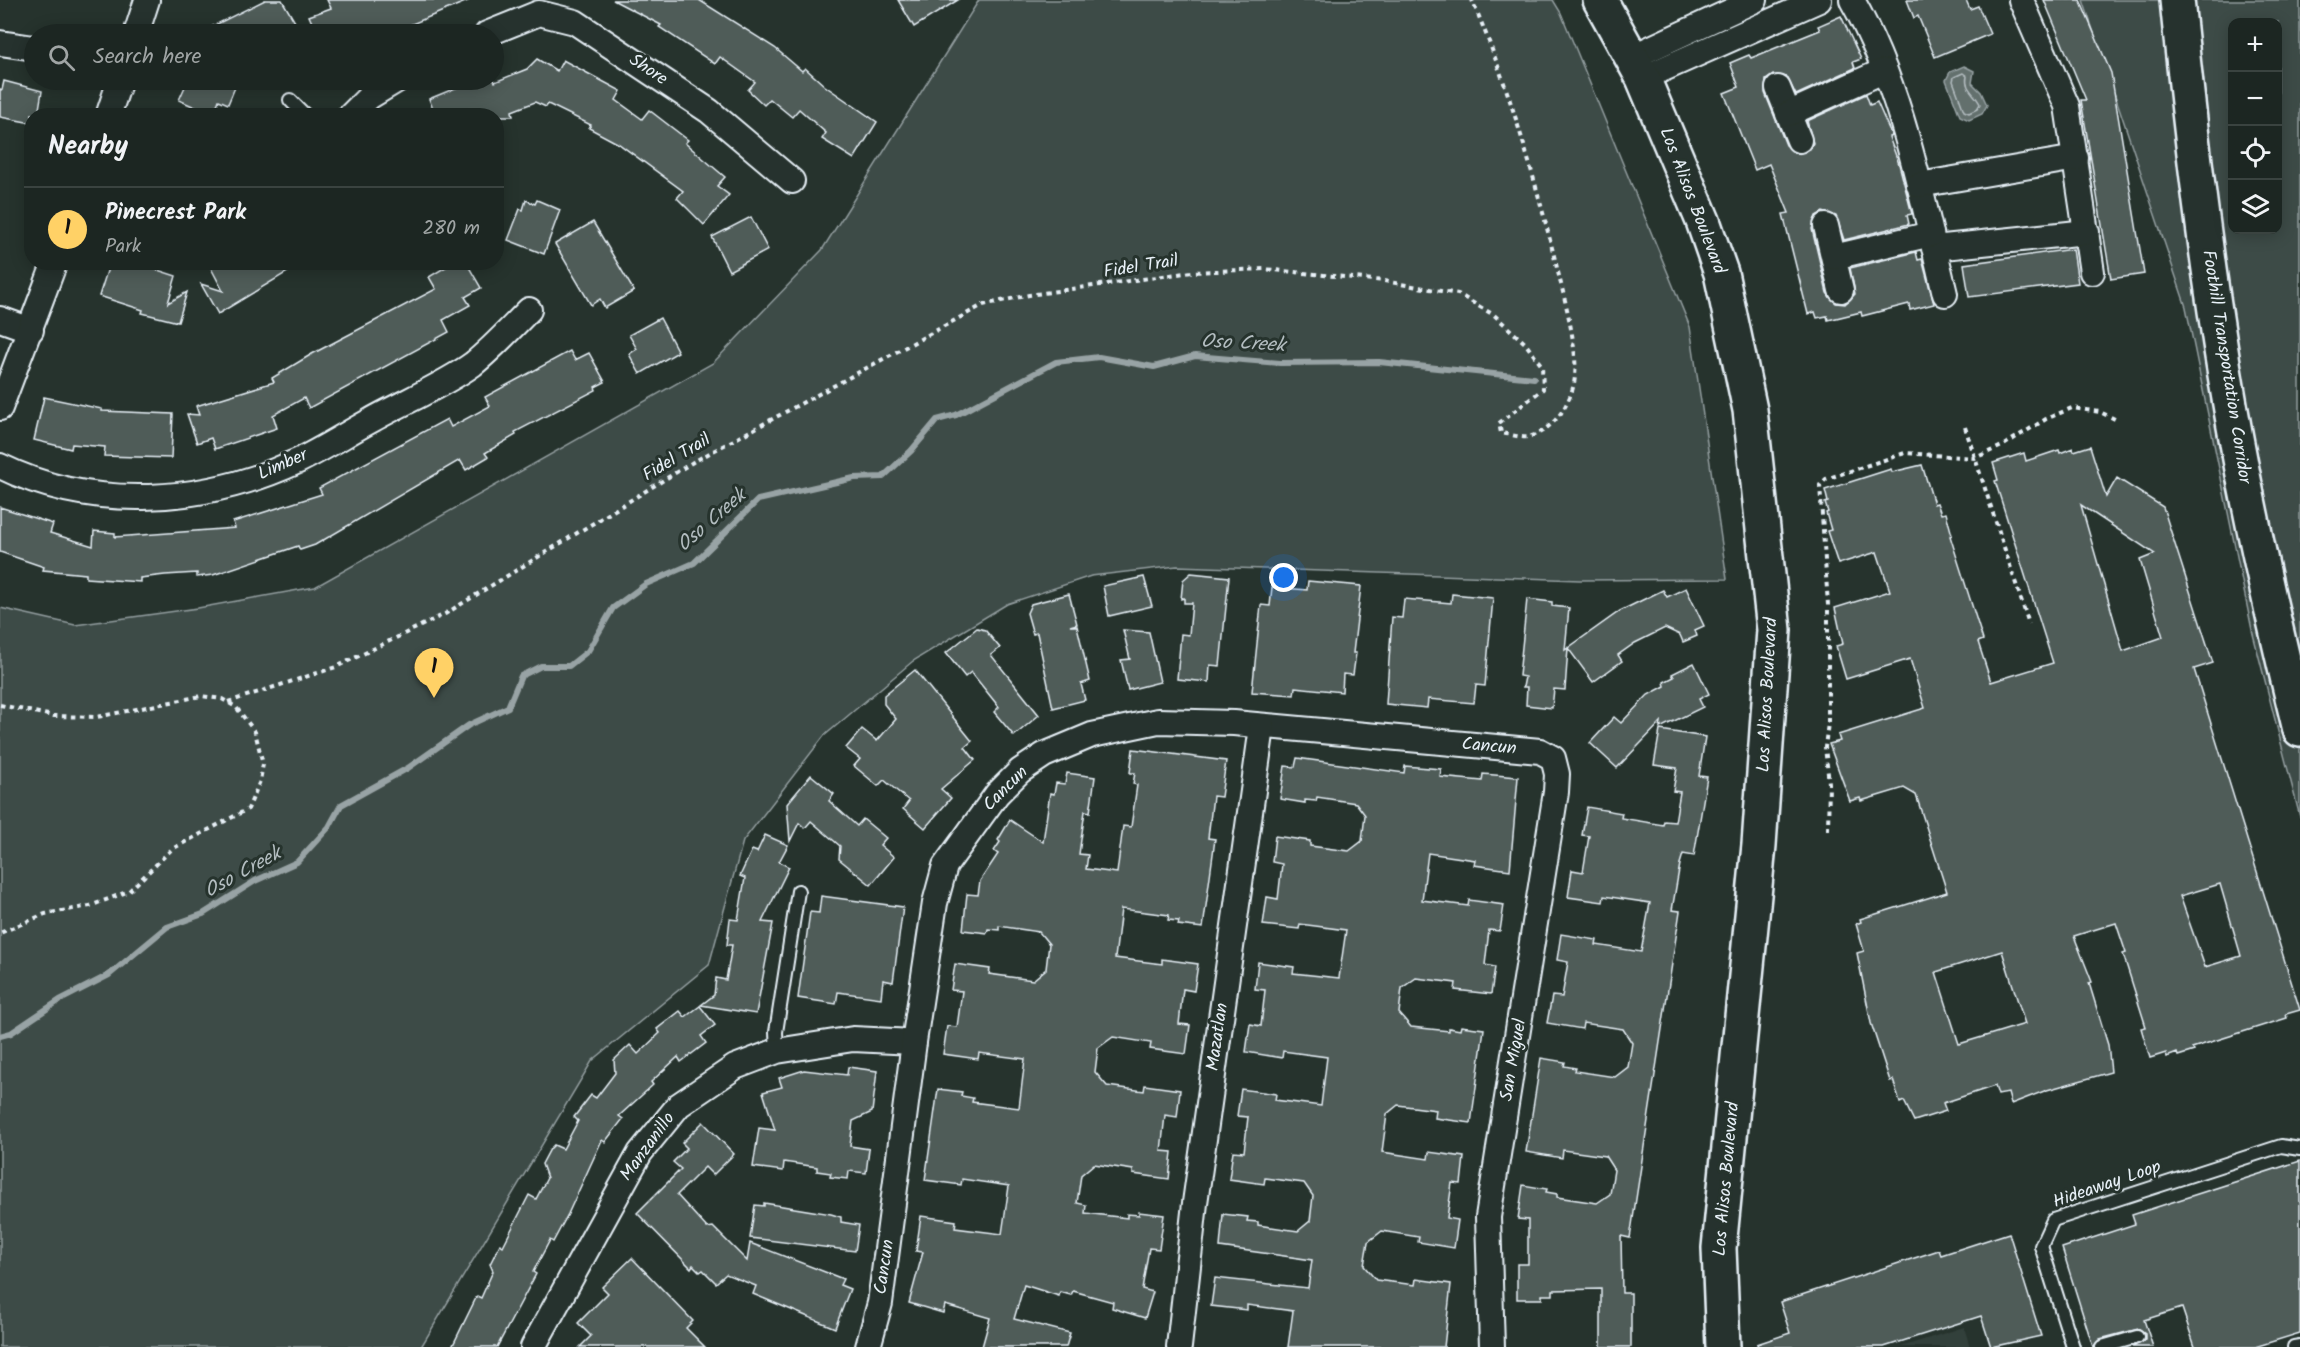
<!DOCTYPE html>
<html lang="en">
<head>
<meta charset="utf-8">
<style>
	body { margin:0; font-family:Kalam,sans-serif; background:#252e2a; color:#f1f3f6 }
	.controls { position:absolute; right:18px; top:18px; display:grid; overflow:hidden; border-radius:12px; box-shadow:0 3px 15px #0003 }
	.controls button { width:54px; height:54px; display:grid; place-items:center; padding:0; border:0; border-bottom:2px solid #3a4340; background:#1c2622; color:#f1f3f6; font:30px sans-serif }
	.you { position:absolute; left:1284px; top:578px; width:21px; height:21px; margin:-15px; border:4px solid #fff; border-radius:50%; background:#1a73e8; box-shadow:0 0 0 9px #1a73e833 }
	.badge { display:grid; place-items:center; width:39px; height:39px; border-radius:50%; background:#ffd166; color:#111; font-size:20px; font-weight:700 }
	.pin { position:absolute; translate:-50% -50px; filter:drop-shadow(0 2px 3px #0008) }
	.pin::after { content:''; position:absolute; top:32px; width:21px; height:18px; background:inherit; clip-path:polygon(0 0,100% 0,50% 100%) }
	.list { margin:0; padding:0; list-style:none }
	h2 { display:flex; justify-content:space-between; align-items:center; height:78px; margin:0; padding:0 24px; font-size:26px }
	h2 small { font-size:20px; font-weight:400; color:#a0a5a5 }
	.list li { display:grid; grid-template-columns:39px 1fr auto; gap:18px; align-items:center; box-sizing:border-box; height:84px; padding:0 24px; border-top:2px solid #3a4340 }
	.list b { display:block; font-size:22px; white-space:nowrap }
	.list p { margin:0; font-size:20px; white-space:nowrap; color:#a0a5a5 }
	.list em { font-size:20px; font-style:normal; color:#a0a5a5 }
	.icon { flex:none; width:33px; height:33px; fill:none; stroke:currentColor; stroke-width:2; stroke-linecap:round; stroke-linejoin:round }
	.map { position:relative; flex:none; width:2300px; height:1347px; overflow:hidden }
	.search { position:absolute; background:#1c2622; box-shadow:0 3px 15px #0003; left:24px; top:24px; width:480px; height:66px; display:flex; align-items:center; gap:15px; box-sizing:border-box; padding:0 21px; border-radius:33px; color:#a0a5a5; font-size:22px }
	.panel { position:absolute; background:#1c2622; box-shadow:0 3px 15px #0003; left:24px; top:108px; width:480px; height:162px; border-radius:24px }
	.map>svg:first-child { display:block }
	.built { fill:#333f3a }
	.green { fill:#3e4b47; stroke:#939ea0; stroke-width:1.5; fill-rule:evenodd }
	.water { fill:#636f6d; stroke:#98a3a5; stroke-width:1.5 }
	.lines { fill:none; stroke-linecap:round; stroke-linejoin:round }
	.shore { stroke:#b3bdc0; stroke-width:1.5 }
	.stream { stroke:#98a3a5; stroke-width:6 }
	.building { fill:#505c59; stroke:#e8f1f8; stroke-width:1.5; fill-rule:evenodd }
	.lane-casing { stroke:#e8f1f8; stroke-width:16 }
	.street-casing { stroke:#e8f1f8; stroke-width:28 }
	.secondary-casing { stroke:#e8f1f8; stroke-width:38 }
	.highway-casing { stroke:#e8f1f8; stroke-width:38 }
	.path { stroke:#e8f1f8; stroke-width:4; stroke-dasharray:4.5 4.5; stroke-linecap:butt }
	.lane { stroke:#26332d; stroke-width:12 }
	.street { stroke:#26332d; stroke-width:24 }
	.secondary { stroke:#26332d; stroke-width:33 }
	.highway { stroke:#26332d; stroke-width:33 }
	.labels { text-anchor:middle; dominant-baseline:central; stroke-width:6; stroke-linejoin:round; paint-order:stroke }
	.street-label { font-size:18px; fill:#e8f1f8; stroke:#26332d }
	.water-label { font-size:20px; font-style:italic; fill:#b3bdc0; stroke:#26332d }
</style>
</head>
<body>
<div class="map">
<svg width="2300" height="1347" viewBox="0 0 2300 1347">
	<rect width="100%" height="100%" fill="#26332d"/>
	<filter id="ink" filterUnits="userSpaceOnUse"><feTurbulence type="fractalNoise" baseFrequency=".0167" numOctaves="2"/><feDisplacementMap in="SourceGraphic" scale="12" xChannelSelector="R" yChannelSelector="G"/><feConvolveMatrix kernelMatrix="1 2 1 2 8 2 1 2 1" color-interpolation-filters="sRGB"/></filter>
	<g filter="url(#ink)">
		<!-- built -->
		<path class="built" d="M1964,1327l6,20h-69z"/>
		<!-- green -->
		<g class="green">
			<path d="M979,0h574l8,13 129,314 37,252 -147,1 -403,-14 -86,10 -84,28 -94,57 -89,75 -81,105 -34,124 -117,96 -171,286h-421v-739l75,17 123,-17 117,-21 398,-224 109,-113z"/>
			<path d="M2083,0h217v817l-48,-187 -66,-323zM2232,22h46v208h-46z"/>
		</g>
		<!-- water -->
		<path class="water" d="M1964,66l10,5 -2,12 9,9 6,13 -5,9 -13,6 -9,-4 -14,-36 4,-8z"/>
		<g class="lines">
			<!-- shore -->
			<path class="shore" d="M1963,73l4,3c-3,13 8,17 13,28l-3,5 -8,4 -5,-2 -11,-30 1,-4z"/>
			<!-- stream -->
			<path class="stream" d="M0,1036l11,-3 49,-33 49,-25 58,-48 36,-13 52,-33 42,-19 32,-35 12,-22 67,-37 61,-43 39,-18 13,-31 20,-10h28l19,-15 25,-43 33,-24 48,-21 64,-63 96,-22 29,-1 28,-26 26,-31 19,-5 100,-53 43,-5 55,10 41,-11 85,7 99,-1 155,16"/>
		</g>
		<!-- building -->
		<g class="building">
			<path d="M265,0h17l20,34h-105z"/>
			<path d="M327,0h143l-82,34h-71l-8,-18 22,-8z"/>
			<path d="M613,0h86l76,48 27,23 3,-3 20,18 52,36 -23,37 -32,-20 4,-6 -27,-24 -7,8 -22,-18 -6,6 -16,-15 7,-8 -35,-25 -5,7 -56,-37 2,-2z"/>
			<path d="M898,0h60l-44,27z"/>
			<path d="M1907,0h59l4,9 8,-3 12,28 -55,23 -17,-41 -4,2z"/>
			<path d="M2044,0h36l31,73 33,201 -33,5 -30,-179h5z"/>
			<path d="M1841,16l20,43 -8,3 2,6 -59,27 -9,-18 -14,-2 -7,5 -1,13 21,52 12,9 12,-5 3,-6 -6,-22 59,-27 4,11 7,-3 15,34 -3,1 10,27 13,50 -5,1 2,9 -65,16 -8,-24 -13,-4 -7,4 -4,13 15,64 9,10 9,1 10,-10 -5,-26 66,-16 2,8 4,-1 12,45 -24,6 -1,-6 -47,12 -1,-4 -33,8 -1,-4 -10,2 -2,-6 -7,2 -25,-100 6,-1 -20,-49 -14,6 -31,-77 15,-6 -9,-24 19,-8 2,3 69,-28 -2,-4z"/>
			<path d="M537,59l20,12 6,-11 26,14 32,17 -5,9 26,19 7,-9 39,30 -3,3 40,34 -8,9 12,9 -25,30 -27,-27 6,-7 -64,-47 -30,-16 2,-3 -43,-21 -2,3 -11,-5 -23,9 1,5h-77l-7,-17 46,-19h19l1,2 32,-13z"/>
			<path d="M188,80h50l-10,24 -9,-4 -6,15 -34,-15z"/>
			<path d="M4,81l38,10 -4,24 -6,-1v9l-32,-6v-28l2,1z"/>
			<path d="M526,200l9,4 2,-4 23,10 -16,44 -36,-14 12,-31 3,1z"/>
			<path d="M751,217l17,33 -39,21 -17,-34z"/>
			<path d="M593,222l41,69 -29,17 -5,-9 -9,6 -36,-61z"/>
			<path d="M2073,249l5,34 -109,14 -5,-33z"/>
			<path d="M110,262h23l43,14 -8,27 19,-11 -9,30 -36,-9 1,-3 -44,-14z"/>
			<path d="M221,262h83l-86,52 -17,-30 22,7 -12,-23z"/>
			<path d="M454,262h12l15,26 -16,9 5,8 -27,15 6,12 -140,76 -5,-10 -31,17 4,13 -62,21 -4,-11 -14,5 -10,-29 12,1 -3,-9 78,-24 -2,-4 40,-24 124,-65 -7,-12z"/>
			<path d="M660,318l18,34 -38,22 -11,-20 8,-5 -8,-14z"/>
			<path d="M570,351l5,9 14,-7 16,29 -10,5 1,3 -81,42 1,3 -31,18 3,4 -22,13 -6,-10 -145,85 -15,5 -2,-4 -85,29 -16,2v-4l-32,2 -25,3v4l-54,-4v-4l-43,-4 1,-3 -44,-15v-45l53,17 -3,9 43,13 1,-15 21,2v4l120,-9 -2,-6 89,-28 -3,-6 128,-69 4,8 39,-21 -5,-9z"/>
			<path d="M44,397l58,12v2l71,3 -2,44 -67,-2 1,-9 -33,-3 -1,5 -37,-9z"/>
			<path d="M2090,446l16,51 11,-19 46,29 50,156 -19,6 106,341 -14,4 1,4 -95,30 2,3 -16,5 -1,-3 -10,4 -1,-4 -16,5 -9,-30 5,-1 -23,-73 3,-1 -10,-30 -42,13 18,46 -3,1 19,62 3,27 -64,18 -36,14 -3,-11 -10,2 -3,-9 -52,17 3,8 -32,10 -10,-20 -4,2 -7,-23 -3,1 -19,-58 -14,-70 7,-2 -8,-27 5,-2 -1,-3 87,-27 -31,-97 -12,-7 -43,13 -1,-3 -10,3 -21,-57 11,-3 -2,-6 87,-27 -15,-49 -64,20 -10,-33 7,-2 -8,-36 55,-17 -13,-39 -39,12 -11,-33 4,-1 -5,-17 2,-1 -3,-9 3,-1 -3,-12 66,-21 1,3 30,-7 12,39 3,-1 4,11 5,-1 6,22 -2,1 33,104 -5,2 13,40 62,-19 -58,-182 3,-1 -5,-17 31,-10 2,8 33,-11 1,3 13,-5 1,3zM2081,505l74,49 -15,6 23,77 -40,14zM2220,884l21,72 -36,11 -25,-71zM2002,951l23,73 -66,20 -23,-72z"/>
			<path d="M1191,573l38,4 -9,89 -10,-1 -1,17 -32,-3 4,-45 8,1 3,-32h-8v-5l-3,1 2,-19z"/>
			<path d="M1144,577l8,29 -43,10 -6,-30z"/>
			<path d="M1308,581l53,5 -8,67h3l-3,22 -10,-1 -1,18 -47,-5 -1,8 -42,-3 9,-87 9,1 2,-19 35,3z"/>
			<path d="M1686,588l18,38 -9,4 2,6 -14,6 -3,-7 -15,-7 -30,15 -17,12 4,6 -29,21 -25,-34 -3,42 -11,-1 -2,19 -26,-3 1,-18h-4l2,-10 -6,-1 8,-77 25,3v4l17,2 -4,42 55,-39 43,-21 4,7z"/>
			<path d="M1069,594l8,30 -7,2h7l13,55 -9,3 4,16 -32,8 -16,-75 -4,1 -6,-21 4,-9z"/>
			<path d="M1452,594l41,4 -8,88 -9,-1 -2,18 -46,-4 -1,9 -41,-4 6,-87 10,1 2,-19 47,4z"/>
			<path d="M977,628l8,2 15,18 -9,7 48,60 -25,21 -20,-24 5,-5 -28,-35 -6,5 -19,-24z"/>
			<path d="M1123,630l26,2 11,50 -32,8 -7,-30 9,-1z"/>
			<path d="M1694,663l15,31 -10,5 4,8 -43,21 1,-6 -44,46 -27,-25 24,-26 7,6 27,-28 17,-9 -1,-4 10,-5 -2,-3z"/>
			<path d="M915,670l57,71 -7,6 10,13 -34,29 10,9 -26,30 -22,-19 6,-8 -25,-21 -6,6 -24,-20 6,-7 -14,-11 16,-19 15,12 19,-22 -12,-15v-9z"/>
			<path d="M1660,730l45,7 -6,39 8,1 -13,79 -11,-2 -3,10 -8,46 8,1 -50,327 -9,-2 1,57h9v54h-30v-58l-48,1v5h-11v4h-25v-35h11v-44l-10,-1 5,-34 24,4 -1,3 11,2v3l40,6 13,-9 4,-24 -9,-14 -42,-6 -1,8 -36,-6 15,-94 24,4 -1,4 12,2 -1,3 40,6 13,-10 4,-24 -9,-14 -40,-6 -1,6 -35,-6 5,-27 10,1 6,-35 -11,-2 4,-26 36,6 -1,5 45,7 9,-49 -46,-7 -1,6 -35,-5 4,-27 11,2 6,-36 -7,-1 5,-28 35,6 -1,5 42,7 1,-4 11,1 5,-30 -7,-1 4,-23 -23,-3z"/>
			<path d="M1133,749l93,12 -5,36 -8,-1 -5,42 7,1 -12,89 -25,-3 1,-4 -11,-1 1,-5 -48,-6 -6,49 47,6v-5l36,5 -4,27 -11,-2 -4,35 11,1 -4,29 -36,-5 1,-6 -38,-6 -15,11 -3,24 12,14 37,5 1,-6 35,5 -3,27 -12,-2 -4,36 11,1 -3,27 -36,-5v-4l-39,-6 -13,11 -4,28 9,2 -1,8 42,5v-4l12,1v-3l25,3 -5,34 -10,-1 -7,41 11,3 -8,26 -33,-10 1,-6 -40,-11 -2,4 -11,-3 -1,4 -35,-11 -10,34 56,14 -4,14h-84l8,-29 -45,-13 -2,8 -34,-10 14,-51 -7,-1 5,-35 35,5 -1,7 47,6 7,-48 -47,-7 -1,6 -36,-5 13,-91 24,3 -1,4 12,2 -1,4 47,6 6,-49 -46,-6 -1,6 -35,-5 4,-28 10,1 5,-36 -11,-1 4,-26 35,5 -1,5 44,6 13,-11 3,-25 -10,-12 -40,-6v4l-11,-1 -1,4 -24,-3 4,-36 11,1 2,-14 18,-27 -4,-3 6,-9 -2,-2 12,-20 33,22 7,-49 4,1 2,-11 9,1 2,-11 28,4 -5,35 -5,-1 -6,43 9,1 -2,14 31,4 6,-47 8,1 6,-42 -4,-1 2,-11h-5z"/>
			<path d="M1297,758l107,15 1,-7 36,3 -1,8 42,4 1,-7 35,3 -8,93 -36,-5 1,-5 -47,-7 -6,47 46,6 1,-6 35,5 -4,26 -11,-1 -4,35 10,2 -4,27 -36,-4 1,-7 -40,-5 -14,10 -3,25 12,14 38,4v-3l11,2 1,-4 23,3 -13,94 -36,-5 1,-8 -38,-5 -11,9 -5,38 46,7 1,-7 35,5 -3,27 -9,-1 -5,35 11,2 -4,28 -36,-6 1,-5 -37,-6 -14,11 -2,11 -2,13 12,14 39,5 1,-6 35,5 -7,63h-156l5,-36 -46,-6v5l-36,-4 4,-28 93,10 4,-28 -92,-13 3,-33 25,3 -1,4 11,1v3l40,6 12,-10 3,-25 -9,-13 -39,-5 -1,6 -35,-5 4,-28 11,1 4,-35 -11,-1 4,-27 35,5 -1,6 46,6 6,-49 -44,-6 -1,7 -36,-6 4,-28 11,2 4,-36 -10,-1 3,-27 36,5 -1,6 46,5 7,-48 -46,-6 -1,5 -36,-4 4,-28 11,2 4,-35 -10,-2 3,-26 35,5v5l39,5 13,-10 3,-26 -9,-12 -39,-6 -1,4 -11,-1v3l-25,-4 5,-33 10,1z"/>
			<path d="M811,775l23,19 -5,7 28,25 6,-7 23,19 -6,7 14,12 -23,28 -32,-26 1,-13 -29,-25 -6,7 -6,-5 -9,18 -3,-37z"/>
			<path d="M765,835l23,10 -9,17 10,5 -27,55 11,1 -17,91 -55,-9 13,-10 2,-17 10,2 6,-35h-5l3,-26 8,1 7,-42 -5,-2 12,-26 5,2z"/>
			<path d="M821,896l82,11 -10,75 -10,-2 -2,18 -43,-6 -2,12 -38,-6 12,-86 9,1z"/>
			<path d="M700,1006l15,19 -14,11 5,7 -25,19 -3,-5 -27,25 2,3 -34,31 4,3 -18,23 -3,-2 -34,74 -15,28 -3,-2 -17,32 3,2 -39,73h-45l25,-51 4,2 12,-27 -3,-7 10,-20 3,2 26,-51 7,4 11,-21 -5,-14 8,-15 4,-4 9,4 15,-28 -4,-4 17,-22 5,3 19,-25 -1,-13 16,-15 8,9 22,-21 -3,-4 23,-18 5,6z"/>
			<path d="M848,1067l29,4 -5,41 -19,9 -3,25 19,3 -3,24 -17,-2 -1,8 -18,-2 1,-4 -14,-2v-4l-33,-5 -1,9 -30,-4 6,-39 16,2 -12,-38 19,-5 -3,-9 25,-8 43,5z"/>
			<path d="M703,1122l31,32 -21,21 -8,-8 -28,28 30,33 6,-1 34,34 3,-18 93,36 -3,6 10,4 -15,39 -82,-34 3,-8 -30,-12 -10,9 -13,-13 -3,2 -7,-7 -2,3 -54,-55 44,-44 -8,-7 14,-14 -5,-5z"/>
			<path d="M2300,1161v172l-45,14h-60l-13,-39 -38,12 9,27h-21l13,-7v-6l-7,-5 -38,10 -7,8 -31,-99 73,-24 -3,-9z"/>
			<path d="M764,1203l67,11 10,3v5l18,3 -4,26 -105,-13 5,-33 9,1z"/>
			<path d="M2009,1233l32,103 -50,11 -10,-31 -97,31h-126l-1,-3 33,-11 -10,-31 159,-52 2,5z"/>
			<path d="M632,1258l61,63 -7,7 19,19h-125l11,-11 -13,-13 30,-30 -6,-6z"/>
		</g>
		<g class="lines">
			<defs>
				<g id="lane">
					<path d="M290,100l16,16"/>
					<path d="M777,1051l-1,-19 22,-141"/>
					<path d="M2073,1347l-32,-101 12,-26 228,-74 19,3"/>
					<path d="M2102,1347l35,-10"/>
					<path d="M2294,1347l6,-1"/>
				</g>
				<g id="street">
					<path d="M1852,0c51,90 69,194 93,294"/>
					<path d="M2021,0l46,106 25,166"/>
					<path d="M136,34l11,-34"/>
					<path d="M487,34l52,-21 36,9 134,89 83,70"/>
					<path d="M0,43l34,5"/>
					<path d="M1632,57l123,-57"/>
					<path d="M1643,78l176,-78"/>
					<path d="M1778,88l21,52"/>
					<path d="M1788,114l95,-43"/>
					<path d="M108,116l12,-36"/>
					<path d="M350,116l19,-19 28,-17"/>
					<path d="M1919,185l157,-27"/>
					<path d="M1826,226l15,64"/>
					<path d="M1934,248l153,-16"/>
					<path d="M1834,257l97,-23"/>
					<path d="M0,319l31,11"/>
					<path d="M0,408l55,-146"/>
					<path d="M0,466c94,46 205,38 298,-5 25,-12 48,-27 72,-40 30,-17 76,-37 103,-57 20,-16 38,-36 56,-54"/>
					<path d="M533,1347l107,-194 39,-48 56,-38 42,-16 76,-12 61,3"/>
					<path d="M868,1347l12,-44 34,-261 21,-139 10,-37 52,-72 23,-23 24,-16 48,-20 66,-14 76,2 306,28 13,7 4,16 -1,18 -68,425 4,130"/>
					<path d="M1179,1347l16,-144 67,-476"/>
				</g>
				<path id="secondary" d="M1600,0l43,78 60,143 18,52 29,137 24,220 -15,215 -40,403 4,99"/>
				<path id="highway" d="M2177,0c14,137 30,274 54,410 19,108 43,214 69,320"/>
			</defs>
			<!-- lane casing -->
			<use href="#lane" class="lane-casing"/>
			<!-- street casing -->
			<use href="#street" class="street-casing"/>
			<!-- secondary casing -->
			<use href="#secondary" class="secondary-casing"/>
			<!-- highway casing -->
			<use href="#highway" class="highway-casing"/>
			<!-- path -->
			<g class="path">
				<path d="M1965,427l64,197"/>
				<path d="M228,702l108,-35 109,-53 248,-152 290,-157 46,-10 163,-23 72,-3 120,12 74,13 36,21 31,28 17,23 1,23 -44,34 2,10c8,1 20,5 27,4 26,-6 45,-36 47,-61 3,-27 -11,-80 -18,-108 -22,-90 -48,-182 -85,-268"/>
				<path d="M0,705l53,11 44,1 104,-21 21,3 14,8 19,25 8,32 -3,17 -12,28 -76,40 -43,42 -39,15 -45,8 -45,19"/>
				<path d="M1828,830l1,-47 -4,-36 3,-24v-118l-8,-120 6,-6 79,-26 70,5 27,-12 44,-27 26,-11 28,4 17,8"/>
			</g>
			<!-- lane -->
			<use href="#lane" class="lane"/>
			<!-- street -->
			<use href="#street" class="street"/>
			<!-- secondary -->
			<use href="#secondary" class="secondary"/>
			<!-- highway -->
			<use href="#highway" class="highway"/>
		</g>
	</g>
	<g class="labels">
		<!-- street labels -->
		<g class="street-label">
			<text transform="translate(648 70) rotate(34)">Shore</text>
			<text transform="translate(1692 201) rotate(69)">Los Alisos Boulevard</text>
			<text transform="translate(1141 267) rotate(-9)">Fidel Trail</text>
			<text transform="translate(2226 367) rotate(81)">Foothill Transportation Corridor</text>
			<text transform="translate(677 458) rotate(-31)">Fidel Trail</text>
			<text transform="translate(283 465) rotate(-24)">Limber</text>
			<text transform="translate(1768 695) rotate(-87)">Los Alisos Boulevard</text>
			<text transform="translate(1489 747) rotate(5)">Cancun</text>
			<text transform="translate(1006 789) rotate(-45)">Cancun</text>
			<text transform="translate(1218 1037) rotate(-82)">Mazatlan</text>
			<text transform="translate(1514 1060) rotate(-80)">San Miguel</text>
			<text transform="translate(648 1147) rotate(-54)">Manzanillo</text>
			<text transform="translate(1727 1179) rotate(-85)">Los Alisos Boulevard</text>
			<text transform="translate(2107 1185) rotate(-19)">Hideaway Loop</text>
			<text transform="translate(885 1267) rotate(-82)">Cancun</text>
		</g>
		<!-- water labels -->
		<g class="water-label">
			<text transform="translate(1243 344) rotate(3)">Oso Creek</text>
			<text transform="translate(712 521) rotate(-41)">Oso Creek</text>
			<text transform="translate(243 873) rotate(-29)">Oso Creek</text>
		</g>
	</g>
</svg>
<div class="controls">
<button>+</button>
<button>−</button>
<button><svg class="icon" aria-label="locate" viewBox="0 0 24 24"><circle cx="12" cy="12" r="6"/><path d="M12 2v4M12 18v4M2 12h4M18 12h4"/></svg></button>
<button><svg class="icon" aria-label="layers" viewBox="0 0 24 24"><path d="M12 4l9 5-9 5-9-5zM3 14l9 5 9-5"/></svg></button>
</div>
<div class="you"></div>
<div class="pin badge" style="left:434px;top:698px">1</div>
<div class="search"><svg class="icon" aria-label="search" viewBox="0 0 24 24"><circle cx="10" cy="10" r="6"/><path d="M15 15l6 6"/></svg>Search here</div>
<section class="panel">
<h2>Nearby<small></small></h2>
<ul class="list">
<li><span class="badge">1</span><div><b>Pinecrest Park</b><p>Park</p></div><em>280 m</em></li>
</ul>
</section>
</div>
</body>
</html>
